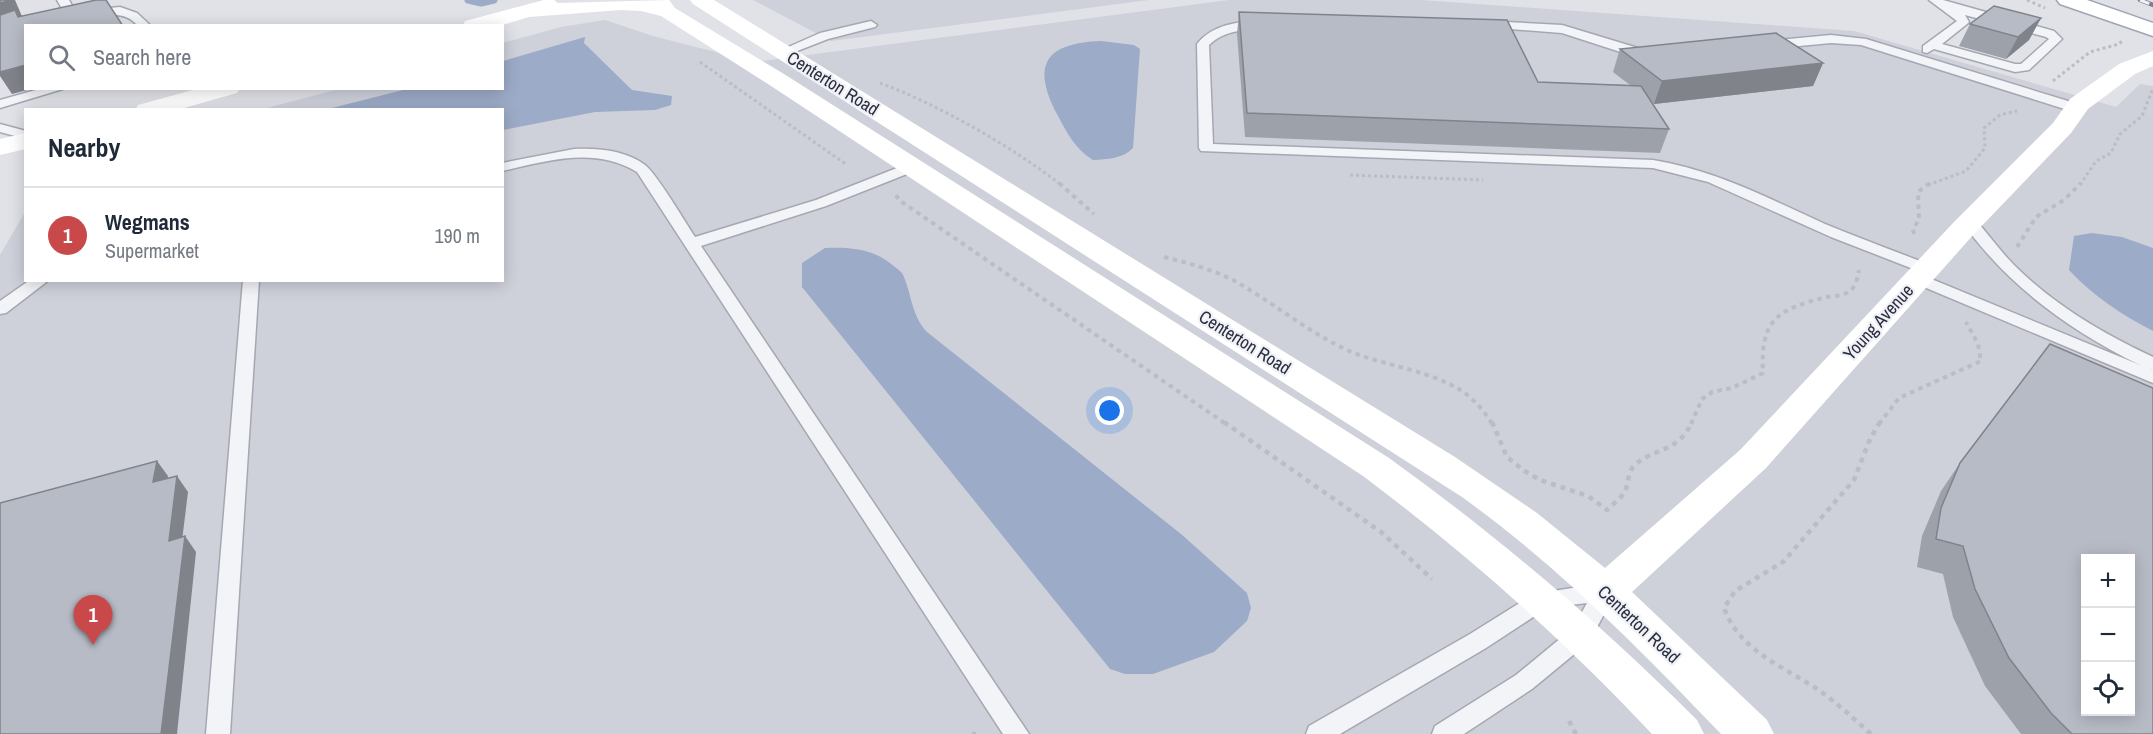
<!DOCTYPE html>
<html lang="en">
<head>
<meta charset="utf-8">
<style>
	body { margin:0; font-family:"Archivo Narrow",sans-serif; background:#f6f6f7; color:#1f2937 }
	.controls { position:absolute; right:18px; bottom:18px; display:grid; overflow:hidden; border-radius:0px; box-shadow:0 3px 15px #0003 }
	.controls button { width:54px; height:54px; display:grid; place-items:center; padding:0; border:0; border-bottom:2px solid #e0e1e3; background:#fff; color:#1f2937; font:30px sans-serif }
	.you { position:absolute; left:1110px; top:411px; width:21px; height:21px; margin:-15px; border:4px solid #fff; border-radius:50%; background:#1a73e8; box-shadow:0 0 0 9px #1a73e833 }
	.badge { display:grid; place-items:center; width:39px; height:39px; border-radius:50%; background:#c9494b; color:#fff; font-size:20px; font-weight:700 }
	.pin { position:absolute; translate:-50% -50px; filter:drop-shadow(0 2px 3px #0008) }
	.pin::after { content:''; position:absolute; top:32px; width:21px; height:18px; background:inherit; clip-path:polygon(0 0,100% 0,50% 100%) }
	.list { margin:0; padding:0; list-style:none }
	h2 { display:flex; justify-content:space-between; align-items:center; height:78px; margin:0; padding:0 24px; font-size:26px }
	h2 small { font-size:20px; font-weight:400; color:#747a83 }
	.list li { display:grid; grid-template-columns:39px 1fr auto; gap:18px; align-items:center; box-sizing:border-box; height:96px; padding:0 24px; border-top:2px solid #e0e1e3 }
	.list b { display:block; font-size:22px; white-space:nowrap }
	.list p { margin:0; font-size:20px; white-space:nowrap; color:#747a83 }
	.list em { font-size:20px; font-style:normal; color:#747a83 }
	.icon { flex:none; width:33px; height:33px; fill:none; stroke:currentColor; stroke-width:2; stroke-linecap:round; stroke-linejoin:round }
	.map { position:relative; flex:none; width:2153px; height:734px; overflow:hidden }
	.search { position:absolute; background:#fff; box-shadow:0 3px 15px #0003; left:24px; top:24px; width:480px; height:66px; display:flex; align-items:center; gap:15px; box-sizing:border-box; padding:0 21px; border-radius:0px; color:#747a83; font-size:22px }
	.panel { position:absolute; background:#fff; box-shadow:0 3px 15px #0003; left:24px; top:108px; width:480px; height:174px; border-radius:0px }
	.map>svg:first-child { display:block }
	.built { fill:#ced1da; fill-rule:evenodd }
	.water { fill:#9cabc7 }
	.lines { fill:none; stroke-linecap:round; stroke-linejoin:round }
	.stream { stroke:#9cabc7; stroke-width:7 }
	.lane-casing { stroke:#a5a8b2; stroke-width:3 }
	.primary-casing { stroke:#a0a5b4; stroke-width:3 }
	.path-far2 { stroke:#babdc3; stroke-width:3; stroke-dasharray:3 3; stroke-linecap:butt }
	.path-far1 { stroke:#babdc3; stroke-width:4; stroke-dasharray:4.5 4.5; stroke-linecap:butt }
	.path { stroke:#babdc3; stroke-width:4.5; stroke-dasharray:5 5; stroke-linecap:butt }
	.lane { fill:#f3f4f7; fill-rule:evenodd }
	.secondary { fill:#fff; fill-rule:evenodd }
	.primary { fill:#fff; fill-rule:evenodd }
	.rail-casing { stroke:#7a8091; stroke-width:4.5 }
	.rail { stroke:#f0f1f6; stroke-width:3; stroke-dasharray:10; stroke-linecap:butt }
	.wall { fill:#9da1a9 }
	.shaded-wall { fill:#80838a }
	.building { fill:#b7bbc5; stroke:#80838a; stroke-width:1.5; fill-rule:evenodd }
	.labels { text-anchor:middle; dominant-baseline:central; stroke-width:4.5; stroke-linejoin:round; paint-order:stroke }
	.street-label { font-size:18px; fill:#292e3f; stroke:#f0f1f6 }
</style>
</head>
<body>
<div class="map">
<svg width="2153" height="734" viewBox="0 0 2153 734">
	<rect width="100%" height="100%" fill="#e0e2e8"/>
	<!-- built -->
	<g class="built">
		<path d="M753,0h396l-318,41z"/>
		<path d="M1229,0h193l432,31 262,76 24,-23 13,2v648h-2153v-479l25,-43 1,68h476v-170l-239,-1 76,-20 163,-1 1,-45 58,-16 44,-7 48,16 102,26zM2086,558h44v154h-44z"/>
	</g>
	<!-- water -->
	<g class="water">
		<path d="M585,37l-1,6 48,47 40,6 -1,9 -16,5 -60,2 -92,18 -1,-20 -174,-1 79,-20 95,-1 1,-27z"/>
		<path d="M1101,41l33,4 6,4 -7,99c-11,11 -25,11 -40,12 -18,-11 -26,-27 -36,-46 -26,-50 -11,-71 44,-73z"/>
		<path d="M2092,233l30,4 31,11v83c-31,-16 -60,-35 -84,-61l5,-34z"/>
		<path d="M825,248c27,-1 50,1 70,19 4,3 8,6 9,10 8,20 8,39 23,55l254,202 66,59 4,15 -4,13 -33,31 -61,22h-28l-15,-5 -308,-382v-24z"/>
	</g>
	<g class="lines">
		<!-- stream -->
		<path class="stream" d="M468,0l13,3 13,-3"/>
		<defs>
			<g id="lane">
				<path d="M57,0h12l9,16 -2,2 -27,8h-22l38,-12z"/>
				<path d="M1929,0h14l111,31 8,8 -33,31 -14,2 -81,-23 -7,4 -4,-1v-6l34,-25zM1965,15l81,22 3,2 -28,25h-6l-73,-20 25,-20 2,-2z"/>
				<path d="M120,7l17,6 14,13h-13c-19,-22 -41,-2 -56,-13l6,-3z"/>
				<path d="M1262,20l4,2v4c-21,5 -40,3 -57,19l4,99 440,16c62,10 115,38 172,64 36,15 72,28 108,42l2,3 -8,5 -6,-2 -90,-35 -123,-55 -55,-14 -452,-17 -2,-3 -2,-104c16,-20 41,-22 65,-24z"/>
				<path d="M871,21l6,4 -2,2 -47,12 -41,16h-8l-2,-3 43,-19z"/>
				<path d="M1487,21l75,4 89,27 2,3 -6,4 -11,-2 -74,-24 -79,-6 -2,-2z"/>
				<path d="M1831,35l35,4 215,66 2,3 -2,3h-10l-210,-66 -30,-2 -64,6 -6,-4 6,-4z"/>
				<path d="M43,88h23l-66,20v-8z"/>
				<path d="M0,124l26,7v8l-26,-7z"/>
				<path d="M574,149c24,-1 51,1 71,16 12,9 40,57 50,72l121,-37 91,-36h10l2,3 -2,3 -91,36 -125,40 328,488h-26l-366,-562c-43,-26 -89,-11 -135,-1v-8z"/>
				<path d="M1970,217l5,2c13,15 25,32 39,46 40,40 88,68 139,92v13l-3,-1 3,1v13l-241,-101 -2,-3 2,-3h12l216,89c-71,-35 -131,-78 -178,-143z"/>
				<path d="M30,280h19l-43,33 -6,1v-13z"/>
				<path d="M243,280h16l-29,454h-24z"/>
				<path d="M1604,583l9,3 3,6 -27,50 -57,47 -68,45h-32l3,-8 81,-51 57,-47 14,-25 -40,5 -61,40 -146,86h-34l3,-8 161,-92 64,-40z"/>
			</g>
			<path id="primary" d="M2057,0h30l66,23v13l-93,-32z"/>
		</defs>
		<!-- lane casing -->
		<use href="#lane" class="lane-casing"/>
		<!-- primary casing -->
		<use href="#primary" class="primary-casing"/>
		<!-- path-far2 -->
		<g class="path-far2">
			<path d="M2027,0l18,8"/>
			<path d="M700,62l147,103"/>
			<path d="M2053,81l37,-29 29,-8 4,-4"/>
			<path d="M880,83c57,21 133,64 181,102"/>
			<path d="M1350,175l133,5"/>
			<path d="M1928,185l38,-14 19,-23 -1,-20 16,-13 17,-4"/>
			<path d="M2080,185l16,-24 15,-8 9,-19 22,-18 11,-28"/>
		</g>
		<!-- path-far1 -->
		<g class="path-far1">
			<path d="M1059,183l35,31"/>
			<path d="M896,195l3,5 327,224"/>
			<path d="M1914,234l-1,-5 6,-9 -1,-28 12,-9"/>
			<path d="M2017,247l19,-30 28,-17 17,-17"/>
			<path d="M1164,257c24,6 47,12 69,23 41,23 78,55 121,73 34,13 71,17 103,35 13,7 28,23 35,36"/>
			<path d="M1691,424l11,-25 10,-7 20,-4 31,-15c-3,-53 14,-64 64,-76 7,-1 16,-1 23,-6 6,-5 8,-14 9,-21"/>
			<path d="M1879,424l20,-26 82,-37 -3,-17 -12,-22"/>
		</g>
		<!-- path -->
		<g class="path">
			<path d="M1224,422l157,110 51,47"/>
			<path d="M1492,422l15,35 16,13 17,10 48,16 19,14c5,-5 13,-11 17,-17 5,-8 3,-19 9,-26 19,-20 45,-13 59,-45"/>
			<path d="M1569,721l7,13"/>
			<path d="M972,734h4"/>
			<path d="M1871,734c-18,-16 -35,-32 -54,-45 -36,-24 -77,-38 -93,-81l11,-17 48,-29 71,-82 16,-41 10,-17"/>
		</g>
		<!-- lane -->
		<use href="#lane" class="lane"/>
		<!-- secondary -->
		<g class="secondary">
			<path d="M544,0h10l4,3 111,-3 6,8 109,66 605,384c110,79 212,166 308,262l7,14h-52c-89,-95 -185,-180 -289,-258l-595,-392 -107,-68 -20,-5 -20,-1 -92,7 -30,9h-36l2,-5z"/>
			<path d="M690,0h24l741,457 82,56 68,55 135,-118 214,-228 99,-99 17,-24 49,-35 34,-13v15l-18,8 -47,35 -17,24 -97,101 -208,234 -134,124 135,128 7,14h-53c-81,-85 -163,-168 -259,-237l-769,-493z"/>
			<path d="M200,88h40l-3,5 -60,17h-42l3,-5z"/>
			<path d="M26,133v16l-26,6v-16z"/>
		</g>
		<!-- primary -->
		<use href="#primary" class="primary"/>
		<defs>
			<path id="rail" d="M2140,0l13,5"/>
		</defs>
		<!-- rail casing -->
		<use href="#rail" class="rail-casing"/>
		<!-- rail -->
		<use href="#rail" class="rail"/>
	</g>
	<!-- wall -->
	<g class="wall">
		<path d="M1239,12l299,70 92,3 -17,-13 7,-23 203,14 -10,23 -159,18 -3,-2 18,27 -9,24 -415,-16 -8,-103z"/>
		<path d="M2041,18l-12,22 -23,19 -47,-13 11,-22z"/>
		<path d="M1960,463l193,271h-132l-36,-48 -32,-69 -10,-43 -26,-7 5,-31 19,-45z"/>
	</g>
	<!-- shaded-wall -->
	<g class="shaded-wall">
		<path d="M11,0h4l9,21 -24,6v-24z"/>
		<path d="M2041,18l-12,22 -23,19 12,-22z"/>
		<path d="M1823,63l-10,23 -159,18 8,-23z"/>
		<path d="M26,65v23h9l-23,6 -12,-18v-4z"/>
		<path d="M157,461l11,15 -3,22 -12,-16z"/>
		<path d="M177,476l11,16 -8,65 -11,-16z"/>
		<path d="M185,536l11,16 -19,182h-16z"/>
	</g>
	<!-- building -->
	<g class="building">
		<path d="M0,0h11l-11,3z"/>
		<path d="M96,0h10l17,26h-97v39l-26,7v-57l15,-5 3,7z"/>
		<path d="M1994,6l47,12 -23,19 -48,-13z"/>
		<path d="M1239,12l268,8 31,62 103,4 28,43 -422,-16z"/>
		<path d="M1776,33l47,30 -161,18 -42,-32z"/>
		<path d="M2050,344l103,44v346h-81l-21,-21 -42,-55 -34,-69 -12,-43 -27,-7 5,-31 19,-45zM2085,558h45v153h-45z"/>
		<path d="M157,461l-4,21 24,-6 -8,65 16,-5 -24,198h-161v-231z"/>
	</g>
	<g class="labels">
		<!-- street labels -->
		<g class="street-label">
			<text transform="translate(833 83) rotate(32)">Centerton Road</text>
			<text transform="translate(1878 322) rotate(-48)">Young Avenue</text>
			<text transform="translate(1245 342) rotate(32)">Centerton Road</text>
			<text transform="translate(1639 624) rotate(43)">Centerton Road</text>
		</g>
	</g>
</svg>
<div class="controls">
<button>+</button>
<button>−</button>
<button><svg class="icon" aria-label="locate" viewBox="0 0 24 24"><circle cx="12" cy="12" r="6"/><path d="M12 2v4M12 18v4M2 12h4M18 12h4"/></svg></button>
</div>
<div class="you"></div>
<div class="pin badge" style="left:93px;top:645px">1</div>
<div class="search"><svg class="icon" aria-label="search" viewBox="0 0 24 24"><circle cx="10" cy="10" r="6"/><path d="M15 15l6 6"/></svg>Search here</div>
<section class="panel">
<h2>Nearby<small></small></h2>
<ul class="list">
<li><span class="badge">1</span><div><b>Wegmans</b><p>Supermarket</p></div><em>190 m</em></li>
</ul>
</section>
</div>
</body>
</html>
